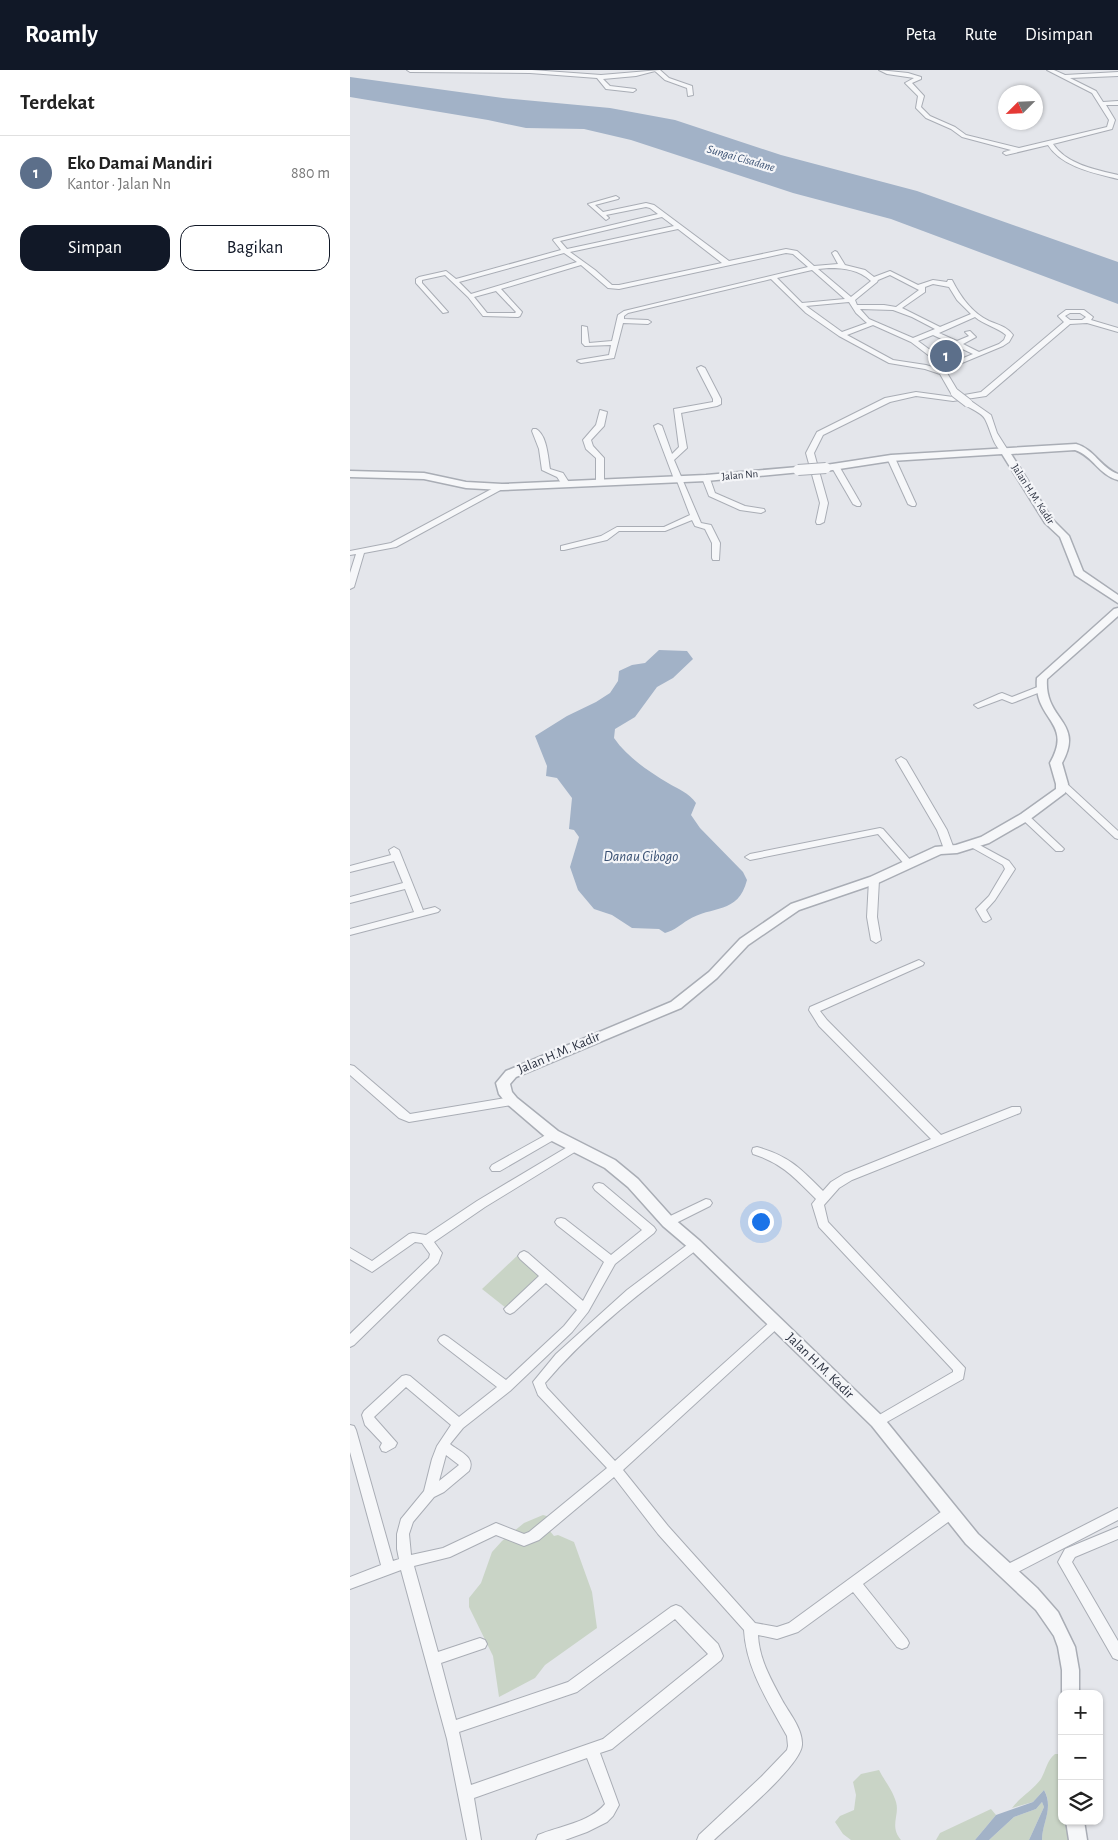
<!DOCTYPE html>
<html lang="id">
<head>
<meta charset="utf-8">
<style>
	body { margin:0; font-family:"Alegreya Sans",sans-serif; background:#f6f6f6; color:#222 }
	.controls { position:absolute; right:15px; bottom:15px; display:grid; overflow:hidden; border-radius:10px; box-shadow:0 1px 4px #0004 }
	.controls button { width:45px; height:45px; display:grid; place-items:center; padding:0; border:0; border-bottom:1px solid #e0e0e0; background:#fff; color:#222; font:25px sans-serif }
	.compass { position:absolute; left:648px; top:15px; width:45px; height:45px; border-radius:50%; background:#fff; box-shadow:0 1px 4px #0004; rotate:246deg }
	.you { position:absolute; left:410px; top:1151px; width:18px; height:18px; margin:-12px; border:4px solid #fff; border-radius:50%; background:#1a73e8; box-shadow:0 0 0 8px #1a73e833 }
	.badge { display:grid; place-items:center; width:32px; height:32px; border-radius:50%; background:#111827; color:#fff; font-size:16px; font-weight:700 }
	.pin { position:absolute; translate:-50% -50%; border:2px solid #fff; box-shadow:0 1px 5px #0006 }
	.list { margin:0; padding:0; list-style:none }
	h2 { display:flex; justify-content:space-between; align-items:center; height:65px; margin:0; padding:0 20px; font-size:21px }
	h2 small { font-size:16px; font-weight:400; color:#767676 }
	.list li { display:grid; grid-template-columns:32px 1fr auto; gap:15px; align-items:center; box-sizing:border-box; height:75px; padding:0 20px; border-top:1px solid #e0e0e0 }
	.list b { display:block; font-size:19px; white-space:nowrap }
	.list p { margin:0; font-size:16px; white-space:nowrap; color:#767676 }
	.list em { font-size:16px; font-style:normal; color:#767676 }
	.actions { display:flex; gap:10px; padding:15px 20px }
	.actions a { flex:1; padding:11px 0; border:1px solid #111827; border-radius:15px; text-align:center; font-size:18px; color:#111827 }
	.actions .main { background:#111827; color:#fff }
	.icon { flex:none; width:28px; height:28px; fill:none; stroke:currentColor; stroke-width:2; stroke-linecap:round; stroke-linejoin:round }
	.map { position:relative; flex:none; width:768px; height:1770px; overflow:hidden }
	header { display:flex; align-items:center; gap:30px; box-sizing:border-box; height:70px; padding:0 25px; background:#111827; color:#fff }
	header strong { font-size:24px }
	nav { display:flex; gap:28px; margin-inline-start:auto; font-size:18px }
	main { display:flex }
	aside { flex:1; background:#fff }
	.map>svg:first-child { display:block }
	.green { fill:#c9d4c6 }
	.water { fill:#a2b2c7 }
	.lines { fill:none; stroke-linecap:round; stroke-linejoin:round }
	.minor-casing { stroke:#a9adb5; stroke-width:2 }
	.tertiary-casing { stroke:#a9adb5; stroke-width:3 }
	.minor { fill:#f6f7f9; fill-rule:evenodd }
	.tertiary { fill:#f6f7f9; fill-rule:evenodd }
	.minor-bridge-casing { stroke:#a9adb5; stroke-width:10; stroke-linecap:butt }
	.tertiary-bridge-casing { stroke:#a9adb5; stroke-width:12; stroke-linecap:butt }
	.minor-bridge { stroke:#f6f7f9; stroke-width:8 }
	.tertiary-bridge { stroke:#f6f7f9; stroke-width:10 }
	.labels { text-anchor:middle; dominant-baseline:central; stroke-width:4.5; stroke-linejoin:round; paint-order:stroke }
	.far-street-label { font-size:11px; fill:#2d3342; stroke:#f4f5f8 }
	.far-water-label { font-size:12px; font-style:italic; fill:#3a5173; stroke:#f4f5f8 }
	.street-label { font-size:14px; fill:#2d3342; stroke:#f4f5f8 }
	.water-label { font-size:15px; font-style:italic; fill:#3a5173; stroke:#f4f5f8 }
</style>
</head>
<body>
<header>
<strong>Roamly</strong>
<nav><a>Peta</a><a>Rute</a><a>Disimpan</a></nav>
</header>
<main>
<aside>
<h2>Terdekat<small></small></h2>
<ul class="list">
<li><span class="badge" style="background:#5c6f8a">1</span><div><b>Eko Damai Mandiri</b><p>Kantor · Jalan Nn</p></div><em>880 m</em></li>
</ul>
<div class="actions"><a class="main">Simpan</a><a>Bagikan</a></div>
</aside>
<div class="map">
<svg width="768" height="1770" viewBox="0 0 768 1770">
	<rect width="100%" height="100%" fill="#e4e6eb"/>
	<!-- green -->
	<g class="green">
		<path d="M168,1185l22,21 -34,32 -24,-19z"/>
		<path d="M193,1445l7,2 -1,13 5,6 4,-1 16,7 18,50 5,36 -52,37 -10,13 -36,19 -6,-41 -24,-49v-9l12,-15 11,-31 10,-11 22,-18z"/>
		<path d="M705,1684h7v67h7l3,19h-30c0,-17 12,-33 2,-50l-11,12 -21,6c8,-11 21,-18 29,-29 5,-9 6,-19 14,-25z"/>
		<path d="M529,1700c5,10 14,21 17,32 4,13 -7,24 5,38h-50l-8,-6 -8,-12 5,-6 14,-6 2,-15 -3,-13 8,-8z"/>
		<path d="M692,1732l2,5 -15,33h-40l25,-23 22,-8z"/>
		<path d="M641,1739l5,6 -21,25h-39l4,-7z"/>
	</g>
	<!-- water -->
	<g class="water">
		<path d="M0,7l153,21 107,10 65,12 106,35 136,36 201,71v42l-227,-85 -98,-26 -162,-53 -47,-11 -58,-1 -38,-8 -138,-23z"/>
		<path d="M309,580l28,1 6,8 -20,19 -16,9 -22,30 -20,12 -1,9c13,19 34,33 54,45 10,6 21,10 28,20l-5,12 9,13 43,44 4,8c-9,35 -35,25 -59,40 -8,5 -13,10 -23,13l-6,-4 -27,-1 -20,-13 -18,-6 -16,-19 -8,-23 9,-30 -5,-7 -5,-1 3,-31 -15,-20 -11,-2 1,-10 -12,-30 32,-20 29,-14 14,-9 8,-12 1,-10 13,-6 13,-2z"/>
		<path d="M694,1720c10,18 -2,33 -2,50h-13l15,-33 -2,-5 -6,7 -22,8 -25,23h-14l21,-25 37,-13z"/>
	</g>
	<g class="lines">
		<defs>
			<g id="minor">
				<path d="M57,0h125l69,5 59,-5 9,8 23,8 1,9 -5,1 -1,-8 -22,-8 -10,-9 -19,5 -33,3 7,7 25,3 1,1 -3,2 -27,-3 -9,-11 -67,-5 -120,-1z"/>
				<path d="M529,0l29,3 13,4v2l-9,4 12,13 -3,11 9,9 25,11 11,8 53,13 88,-21 2,-7 -17,-27 -45,-23h7l11,5 53,-3v4l-48,2 26,13 7,11 15,-1v4h-12l9,15 -3,9 -59,15c13,20 43,26 65,31v4c-24,-6 -56,-12 -70,-34l-42,10 -3,-2 1,-1 7,-2 -49,-13 -11,-8 -25,-11 -10,-10 2,-12 -13,-13 9,-5 -27,-4z"/>
				<path d="M266,126l3,2 -1,1 -23,6 8,7 43,-9 8,2 75,56 57,-12 11,2 17,15 24,-2 -6,-11 3,-2 2,1 8,13 20,5 9,7 16,-6 28,14 15,-5 14,2 1,-2h4c8,16 20,33 37,41 10,4 18,6 24,14l-4,7 -6,4 -53,22 -3,5 12,20 -4,2h-3l-12,-21 -15,-5 -36,-6 -50,-27 -33,-23 -35,-34 -143,34 -4,3v3l24,1 3,2 -3,2 -25,-1 -9,35 -33,5 -4,-2 2,-1 30,-5 2,-10 -26,1 -3,-3v-17l5,1 2,16 23,-2 6,-26 6,-4 184,-44 -15,-13 -7,-1 -167,36 -11,-1 -27,-23 -80,24 21,23 -2,4 -2,1 -35,-1 -15,-19 -23,-22 -23,5v3l26,29 -5,1 -27,-30v-4l3,-2 27,-6 10,8 105,-29 -8,-10 1,-1 104,-25 -8,-6 -4,-1 -40,8 3,3 -3,2 -18,-16zM312,147l12,9 -107,23 -7,-8zM328,159l44,34 -103,22h-7l-17,-15 -25,-18zM214,183l13,9 -106,32 -12,-12zM479,198c16,0 30,2 42,13l-20,16 -33,-28zM462,200l33,29 -43,4 -25,-25zM540,205l29,15 -23,17 -12,-2h-27l-2,-5 22,-18 1,-2zM583,214l16,3 8,13 14,14 -31,13 -38,-19 23,-16v-5zM146,221l20,21 -1,1h-28l-13,-16zM499,232l7,11 11,10 -25,9 -36,-26zM510,239l33,1 19,7 23,12 -22,9 -44,-19zM625,247c9,8 22,10 31,18l-2,5 -5,4 -20,8 -16,-8 13,-7 -6,-6 -5,1 4,4 -12,5 -18,-8zM523,255l38,17 33,25 -2,3 -16,-5 -33,-5 -46,-25zM583,265l40,19 -24,10 -31,-23z"/>
				<path d="M716,240h18l9,7 -2,3 27,8v4l-31,-9 -17,1 -84,72 -33,5 -37,-5 -26,6 -67,33 -9,18 14,50 -4,19 -4,2h-3l-1,-2 4,-19 -14,-50 11,-21 68,-34 31,-6 37,5 28,-5 83,-70 -6,-6zM720,243h10l6,4 -4,3h-12l-5,-4z"/>
				<path d="M351,296l4,2 16,31v5l-4,2 -36,7 6,35 -13,12 27,63 10,2 9,18 -1,17h-6l-1,-2v-15l-7,-14 -10,-3 -3,-6 -27,11h-46l-12,9 -43,10h-3v-4l40,-10 16,-9h47l26,-12 -13,-34 -3,-2 -20,-53 4,-2 4,2 10,28 7,-7 -5,-38 39,-7v-3l-16,-31z"/>
				<path d="M615,331h6l20,14 6,18 12,19 -1,2h-3c-12,-6 -14,-24 -20,-35 -3,-6 -14,-10 -20,-14z"/>
				<path d="M250,340l7,2 -3,14 -13,14 2,6 11,12v24l-4,2 -4,-2v-24l-10,-9 -3,-9 13,-15z"/>
				<path d="M183,359h3c11,6 12,28 14,40l13,4 7,11 -1,2h-6l-6,-9 -15,-7 -3,-21 -7,-18z"/>
				<path d="M538,386h3l4,2 21,46 -1,2h-3l-4,-2 -21,-46z"/>
				<path d="M482,394h3l4,2 22,38 -1,2h-3l-4,-2 -22,-38z"/>
				<path d="M353,406h6l6,17 30,13 19,3 1,2 -4,2 -21,-3 -31,-14 -7,-18z"/>
				<path d="M149,415h3l4,2 -110,60 -32,6 -10,34 -4,2v-16l6,-19 -6,1v-4l41,-8z"/>
				<path d="M690,616l3,1 1,2 -1,2 -28,11 -3,1 -10,-4 -24,9 -4,-3 25,-11 3,-1 10,4z"/>
				<path d="M551,687l5,3 41,70 7,19 -2,2 -3,1 -5,-3 -7,-19 -41,-70z"/>
				<path d="M712,711l3,1 53,49v8l-3,-1 -56,-52 -2,-2z"/>
				<path d="M675,744l3,1 34,32 2,2 -2,2h-6l-34,-32 -2,-2 2,-2z"/>
				<path d="M530,758l3,1 29,33 2,2 -2,2h-6l-28,-32 -128,26 -5,-3 5,-3z"/>
				<path d="M624,772l35,19 6,8 -20,31 -9,10 5,9 -5,3 -3,-1 -7,-12 13,-13 16,-27 -2,-4 -32,-18 -2,-2z"/>
				<path d="M44,777l5,3 24,60 12,-3 5,3 -2,2 -88,23v-6l64,-17 -9,-23 -55,14v-6l53,-14 -9,-22 -44,11v-6l41,-11 -2,-5z"/>
				<path d="M524,807l5,3 -2,37 4,23 -5,3 -5,-3 -4,-23 2,-37z"/>
				<path d="M569,890l5,3 -1,2 -103,46 7,9 114,115 71,-28h8l1,3 -1,3 -168,67 -13,8 -15,17 4,17 137,146 -2,11 -85,48 -4,-1 -2,-4 2,-4 79,-46v-2l-134,-143 -7,-23 4,-5c-21,-21 -34,-36 -63,-45l-1,-3 1,-3 4,-1c32,9 43,21 66,44l8,-9 13,-8 87,-35 -112,-113 -10,-16 1,-3z"/>
				<path d="M0,995l4,1 56,48 102,-17 4,1 1,3 -1,3 -4,1 -103,17 -10,-4 -49,-43z"/>
				<path d="M203,1061l4,1 1,3 -1,3 -57,33h-8l-2,-3 2,-3z"/>
				<path d="M224,1073l4,1 1,3 -1,3 -93,57 -51,35 8,11 -4,10 -84,82 -4,2v-13l79,-76 1,-4 -8,-11 -7,-1 -43,30 -22,-13v-11l22,13 37,-27 4,-1 13,2 51,-34z"/>
				<path d="M249,1113l4,1 51,43 2,3 -2,3 -39,31 -27,48 -16,20 -62,59 -47,37 -13,16c10,8 26,13 19,27l-25,21 -10,5 -21,25 -4,12 2,21 32,-7 53,-25 28,11 5,-2 78,-64 -69,-73 -5,-13 23,-28 71,-64 64,-48 4,-1 4,1 2,3 -2,3c-54,41 -110,83 -154,135l2,5 68,73 156,-140 4,-2 4,2 2,3 -2,3 -156,143 45,56 87,97 22,4 12,-4 156,-114 5,-2 5,2 1,4 -1,4 -92,67 44,55 2,4 -2,4 -5,2 -5,-2 -44,-55 -55,40 -21,7 -19,-4c1,24 13,44 24,65 7,13 21,29 20,45 -1,21 -70,78 -88,95h-17l2,-5 62,-58 26,-27 1,-4 -1,-10c-18,-33 -41,-67 -43,-106l-86,-96 -44,-57 -75,63 -15,6 -28,-11 -46,22 -36,9 24,86 42,-14 5,2 2,4 -2,4 -44,15 15,57 112,-38 103,-75 5,-2 5,2 37,37 5,12 -2,4 -109,89 -12,4 19,52 -6,11 -6,6 -20,10 -22,8h-29l2,-5c21,-9 51,-12 67,-31l-18,-46 -113,40 7,42h-14l-20,-101 -46,-169 -51,19v-12l31,-12 -31,-113v-27l4,1 2,4 37,131 6,-2 -2,-10v-15l4,-15 23,-28 8,-32 5,-13 14,-21 -45,-38 -32,30 23,26 -2,4 -9,5 -4,-1 -2,-4 2,-4 -17,-18 -3,-10 2,-4 38,-35 4,-1 4,1 49,41 38,-30 -57,-44 -2,-3 2,-3 4,-2 4,2 58,43 58,-54 13,-16 -31,-27 -32,29 -4,2 -4,-2 -2,-3 35,-33 -19,-17 -2,-3 2,-3 4,-2 4,2 55,48 21,-39 -47,-37 -2,-3 2,-3 4,-1 4,1 46,36 31,-25 -47,-40 -2,-3 2,-3zM96,1385l13,10 -20,16zM325,1549l33,35 -105,85 -132,46 -12,-53 118,-40z"/>
				<path d="M356,1129l4,1 2,3 -2,3 -38,19 -4,1 -4,-1 -2,-3 2,-3z"/>
				<path d="M768,1438v12l-104,54 -5,2 -5,-2 -2,-4 2,-4z"/>
				<path d="M768,1457v12l-43,18 -3,5 46,79v19l-5,-2 -55,-96 7,-13z"/>
			</g>
			<g id="tertiary">
				<path d="M726,374c18,5 25,24 42,30v6c-19,-5 -25,-24 -43,-30l-64,4 41,65 17,17 14,35 35,24v8l-43,-28 -15,-38 -15,-14 -43,-69 -111,7 -65,10 -5,-3 5,-3 65,-10z"/>
				<path d="M448,397l5,3 -2,2 -95,9 -204,9 -36,-2 -42,-9 -74,-2v-6l74,2 42,9 36,2 204,-9z"/>
				<path d="M768,538v8l-71,63c-3,42 38,42 15,84l6,21 -3,9 -36,27 -40,23 -32,10 -16,1 -63,29 -79,27 -51,35 -31,33 -36,30 -165,69 -6,7 2,8 5,6 41,33 57,29 23,19 35,39 27,23 182,175 96,118 59,54 21,24 17,35 4,23v24l-17,1v-25l-4,-23 -4,-11 -18,-26 -70,-66 -94,-118 -182,-177 -27,-23 -35,-39 -23,-19 -57,-29 -41,-35 -8,-10 -3,-11 10,-12 165,-69 38,-30 31,-33 51,-35 79,-27 65,-30 21,-2 25,-8 40,-23 35,-25v-5l-6,-21c24,-42 -17,-42 -13,-85l77,-69z"/>
				<path d="M716,1751h18l3,19h-18z"/>
			</g>
		</defs>
		<!-- minor casing -->
		<use href="#minor" class="minor-casing"/>
		<!-- tertiary casing -->
		<use href="#tertiary" class="tertiary-casing"/>
		<!-- minor -->
		<use href="#minor" class="minor"/>
		<!-- tertiary -->
		<use href="#tertiary" class="tertiary"/>
		<defs>
			<path id="minor-bridge" d="M605,323l13,10"/>
			<path id="tertiary-bridge" d="M448,400l28,-2"/>
		</defs>
		<!-- minor-bridge casing -->
		<use href="#minor-bridge" class="minor-bridge-casing"/>
		<!-- tertiary-bridge casing -->
		<use href="#tertiary-bridge" class="tertiary-bridge-casing"/>
		<!-- minor-bridge -->
		<use href="#minor-bridge" class="minor-bridge"/>
		<!-- tertiary-bridge -->
		<use href="#tertiary-bridge" class="tertiary-bridge"/>
	</g>
	<g class="labels">
		<!-- far-street labels -->
		<g class="far-street-label">
			<text transform="translate(390 405) rotate(-5)">Jalan Nn</text>
			<text transform="translate(683 424) rotate(57)">Jalan H.M. Kadir</text>
		</g>
		<!-- far-water labels -->
		<g class="far-water-label">
			<text transform="translate(391 88) rotate(16)">Sungai Cisadane</text>
		</g>
		<!-- street labels -->
		<g class="street-label">
			<text transform="translate(209 983) rotate(-23)">Jalan H.M. Kadir</text>
			<text transform="translate(470 1296) rotate(44)">Jalan H.M. Kadir</text>
		</g>
		<!-- water labels -->
		<g class="water-label">
			<text x="291" y="786">Danau Cibogo</text>
		</g>
	</g>
</svg>
<div class="controls">
<button>+</button>
<button>−</button>
<button><svg class="icon" aria-label="layers" viewBox="0 0 24 24"><path d="M12 4l9 5-9 5-9-5zM3 14l9 5 9-5"/></svg></button>
</div>
<svg class="compass" viewBox="-18 -18 36 36"><path d="M0-13l5 13h-10z" fill="#e53935"/><path d="M0 13l5-13h-10z" fill="#767676"/></svg>
<div class="you"></div>
<div class="pin badge" style="left:596px;top:286px;background:#5c6f8a">1</div>
</div>
</main>
</body>
</html>
